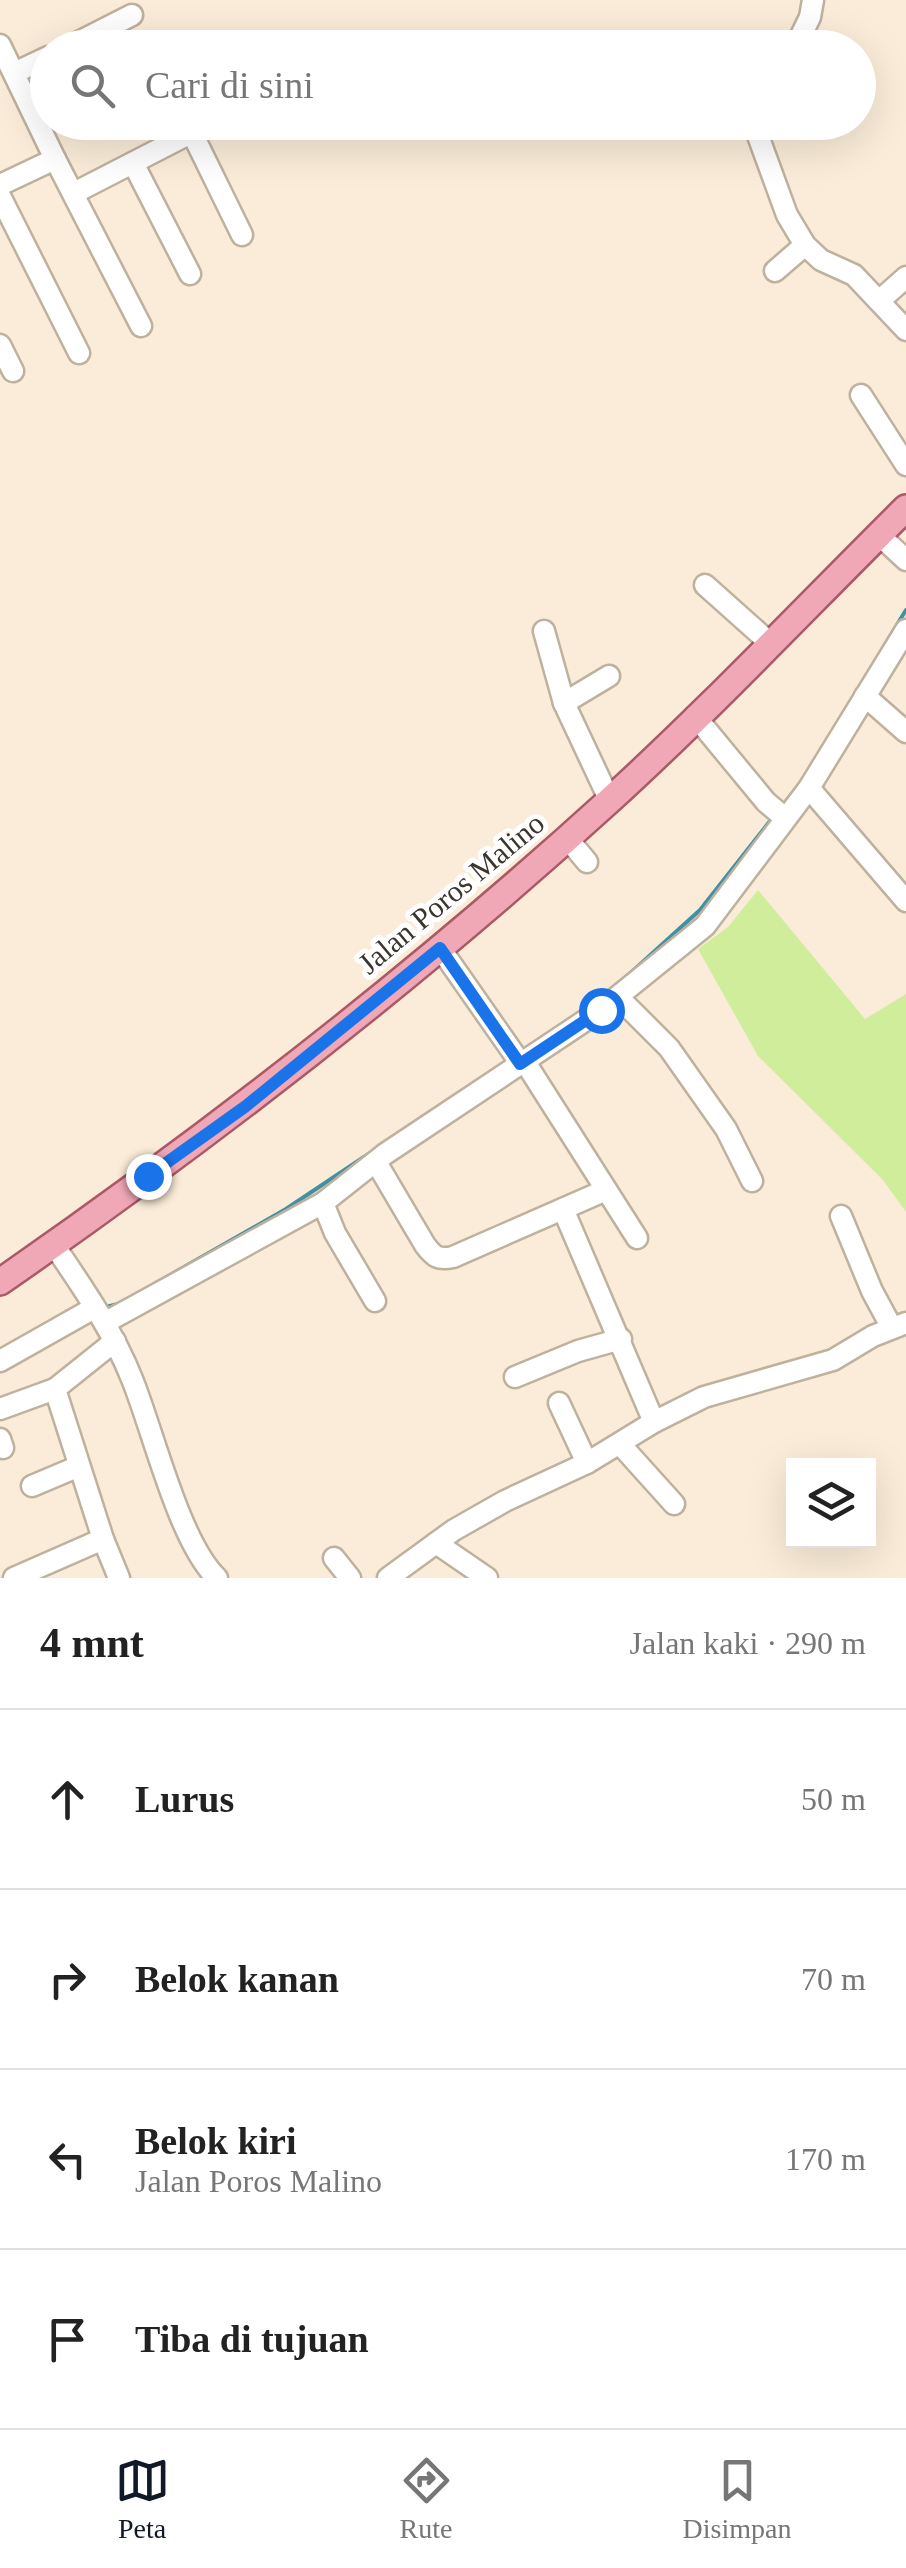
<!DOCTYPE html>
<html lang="id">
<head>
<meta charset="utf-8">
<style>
	body { margin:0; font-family:Georgia,serif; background:#f2f2f2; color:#222 }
	.controls { position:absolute; right:30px; bottom:30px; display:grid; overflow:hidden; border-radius:0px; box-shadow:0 10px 40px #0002 }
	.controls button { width:90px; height:90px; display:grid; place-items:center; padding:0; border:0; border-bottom:2px solid #e0e0e0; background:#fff; color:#222; font:50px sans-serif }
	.stop { position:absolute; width:30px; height:30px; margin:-22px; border:8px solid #1a73e8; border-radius:50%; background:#fff }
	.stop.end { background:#1a73e8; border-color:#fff; box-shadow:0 2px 10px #0008 }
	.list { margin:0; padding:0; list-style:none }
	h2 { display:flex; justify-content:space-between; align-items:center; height:130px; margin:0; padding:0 40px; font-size:42px }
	h2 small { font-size:32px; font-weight:400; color:#767676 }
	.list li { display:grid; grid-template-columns:65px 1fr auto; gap:30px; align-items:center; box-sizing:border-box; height:180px; padding:0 40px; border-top:2px solid #e0e0e0 }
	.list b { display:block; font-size:38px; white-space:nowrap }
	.list p { margin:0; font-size:32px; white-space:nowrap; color:#767676 }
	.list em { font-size:32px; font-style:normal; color:#767676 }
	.icon { flex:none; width:55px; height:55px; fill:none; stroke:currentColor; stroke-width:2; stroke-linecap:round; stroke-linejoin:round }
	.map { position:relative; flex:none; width:906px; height:1578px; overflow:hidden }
	.search { position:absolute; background:#fff; box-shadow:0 10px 40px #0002; left:30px; right:30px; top:30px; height:110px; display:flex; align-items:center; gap:25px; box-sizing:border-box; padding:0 35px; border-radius:55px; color:#767676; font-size:38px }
	.sheet { height:850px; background:#fff }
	nav { display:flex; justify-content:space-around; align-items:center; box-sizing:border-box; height:140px; border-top:2px solid #e0e0e0; background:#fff; font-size:28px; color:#767676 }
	nav a { display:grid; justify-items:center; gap:5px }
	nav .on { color:#111827 }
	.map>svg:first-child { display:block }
	.green { fill:#d0ed9b }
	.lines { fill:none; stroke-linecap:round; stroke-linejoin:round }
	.stream { stroke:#4190a4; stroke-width:4 }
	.minor-casing { stroke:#beb19e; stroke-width:25 }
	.major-casing { stroke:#aa5967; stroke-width:30 }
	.minor { stroke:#fff; stroke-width:20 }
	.major { stroke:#f0a7b6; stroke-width:25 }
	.route { stroke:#1a73e8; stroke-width:12 }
	.labels { text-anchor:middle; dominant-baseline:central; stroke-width:10; stroke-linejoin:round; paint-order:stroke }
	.street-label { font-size:30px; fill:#3b352e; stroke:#fff }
</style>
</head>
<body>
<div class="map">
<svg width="906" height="1578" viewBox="0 0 906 1578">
	<rect width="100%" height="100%" fill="#faecd8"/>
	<!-- green -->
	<path class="green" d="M758,890l107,129 41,-25v218l-23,-32 -125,-124 -60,-107 30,-22z"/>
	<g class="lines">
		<!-- stream -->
		<g class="stream">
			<path d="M838,722l68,-112"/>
			<path d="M783,805l19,-24"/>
			<path d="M625,978l75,-68 74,-94"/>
			<path d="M156,1283l130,-74 84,-56"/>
			<path d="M102,1308l20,-5"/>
		</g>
		<defs>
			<g id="minor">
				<path d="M0,45l55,114 -55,26"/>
				<path d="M67,48l65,-33"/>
				<path d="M795,48l15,-31 3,-17"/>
				<path d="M14,73l34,-16"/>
				<path d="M753,122l34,93 18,30 16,15 33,15 52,55"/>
				<path d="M192,133l50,102"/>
				<path d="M55,159l86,167"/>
				<path d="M133,163l57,111"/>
				<path d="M74,193l138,-71"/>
				<path d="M0,196l79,157"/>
				<path d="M775,271l30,-26"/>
				<path d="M879,301l27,-24"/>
				<path d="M0,345l13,26"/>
				<path d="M861,395l45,70"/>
				<path d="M879,535l27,25"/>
				<path d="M705,585l65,58"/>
				<path d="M544,631l20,72 46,98"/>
				<path d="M865,696l41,36"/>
				<path d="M564,703l45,-27"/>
				<path d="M695,716l71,86 19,16"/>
				<path d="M809,788l97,113"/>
				<path d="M567,838l20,24"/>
				<path d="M440,948l81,116"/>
				<path d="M618,997l51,51 57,81 26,52"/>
				<path d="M525,1062l112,176"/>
				<path d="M376,1162l49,83c9,12 13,15 28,12l153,-67"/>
				<path d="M323,1203l12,30 40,68"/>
				<path d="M563,1209l91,213"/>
				<path d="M841,1216l31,75 20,37"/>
				<path d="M54,1245c29,43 59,86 78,134 21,51 47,163 85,199"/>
				<path d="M106,1322l217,-119 62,-49 216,-144 104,-84 104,-138 97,-158"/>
				<path d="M0,1361l94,-53"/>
				<path d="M515,1377l63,-26 43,-12"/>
				<path d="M559,1403l28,60"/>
				<path d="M0,1409l55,-20"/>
				<path d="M0,1439l3,9"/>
				<path d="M620,1444l54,60"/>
				<path d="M32,1486l45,-19"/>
				<path d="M103,1539l16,39"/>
				<path d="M436,1543l51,35"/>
				<path d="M334,1558l16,20"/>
				<path d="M14,1578l89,-39 -48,-150 60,-48"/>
				<path d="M388,1578l66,-48 51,-29 82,-38 67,-41 50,-25 129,-37 40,-24 33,-13"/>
			</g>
			<path id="major" d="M0,1282c213,-148 418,-307 610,-482 102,-93 198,-195 296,-292"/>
		</defs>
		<!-- minor casing -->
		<use href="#minor" class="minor-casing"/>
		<!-- major casing -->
		<use href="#major" class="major-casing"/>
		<!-- minor -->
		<use href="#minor" class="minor"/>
		<!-- major -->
		<use href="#major" class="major"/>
	</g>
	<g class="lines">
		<!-- route -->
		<path class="route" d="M148,1176l98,-70 194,-158 80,116 81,-54"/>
	</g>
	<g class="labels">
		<!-- street labels -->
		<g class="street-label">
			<text transform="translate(451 893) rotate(-40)">Jalan Poros Malino</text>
		</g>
	</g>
</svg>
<div class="controls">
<button><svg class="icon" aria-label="layers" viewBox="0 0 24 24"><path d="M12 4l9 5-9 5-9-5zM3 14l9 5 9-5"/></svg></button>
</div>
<div class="stop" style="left:601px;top:1010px"></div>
<div class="stop end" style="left:148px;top:1176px"></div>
<div class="search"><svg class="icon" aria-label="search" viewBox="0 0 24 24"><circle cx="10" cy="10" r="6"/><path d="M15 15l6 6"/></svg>Cari di sini</div>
</div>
<section class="sheet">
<h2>4 mnt<small>Jalan kaki · 290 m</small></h2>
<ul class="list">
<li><svg class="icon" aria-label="ahead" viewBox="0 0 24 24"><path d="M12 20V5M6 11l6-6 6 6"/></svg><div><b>Lurus</b></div><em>50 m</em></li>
<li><svg class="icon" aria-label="right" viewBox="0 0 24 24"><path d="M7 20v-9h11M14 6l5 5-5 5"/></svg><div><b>Belok kanan</b></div><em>70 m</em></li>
<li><svg class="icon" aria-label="left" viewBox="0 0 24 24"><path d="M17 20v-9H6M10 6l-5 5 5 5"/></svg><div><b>Belok kiri</b><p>Jalan Poros Malino</p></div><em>170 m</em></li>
<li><svg class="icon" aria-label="arrive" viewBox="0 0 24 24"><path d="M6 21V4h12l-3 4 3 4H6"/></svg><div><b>Tiba di tujuan</b></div></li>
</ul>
</section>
<nav>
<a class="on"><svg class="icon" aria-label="map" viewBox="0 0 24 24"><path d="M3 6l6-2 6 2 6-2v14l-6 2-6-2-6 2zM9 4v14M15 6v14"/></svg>Peta</a>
<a><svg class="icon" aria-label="directions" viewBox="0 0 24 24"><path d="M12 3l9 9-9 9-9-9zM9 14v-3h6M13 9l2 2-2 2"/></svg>Rute</a>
<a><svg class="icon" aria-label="saved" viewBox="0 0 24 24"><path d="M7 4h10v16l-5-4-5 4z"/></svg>Disimpan</a>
</nav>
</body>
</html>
